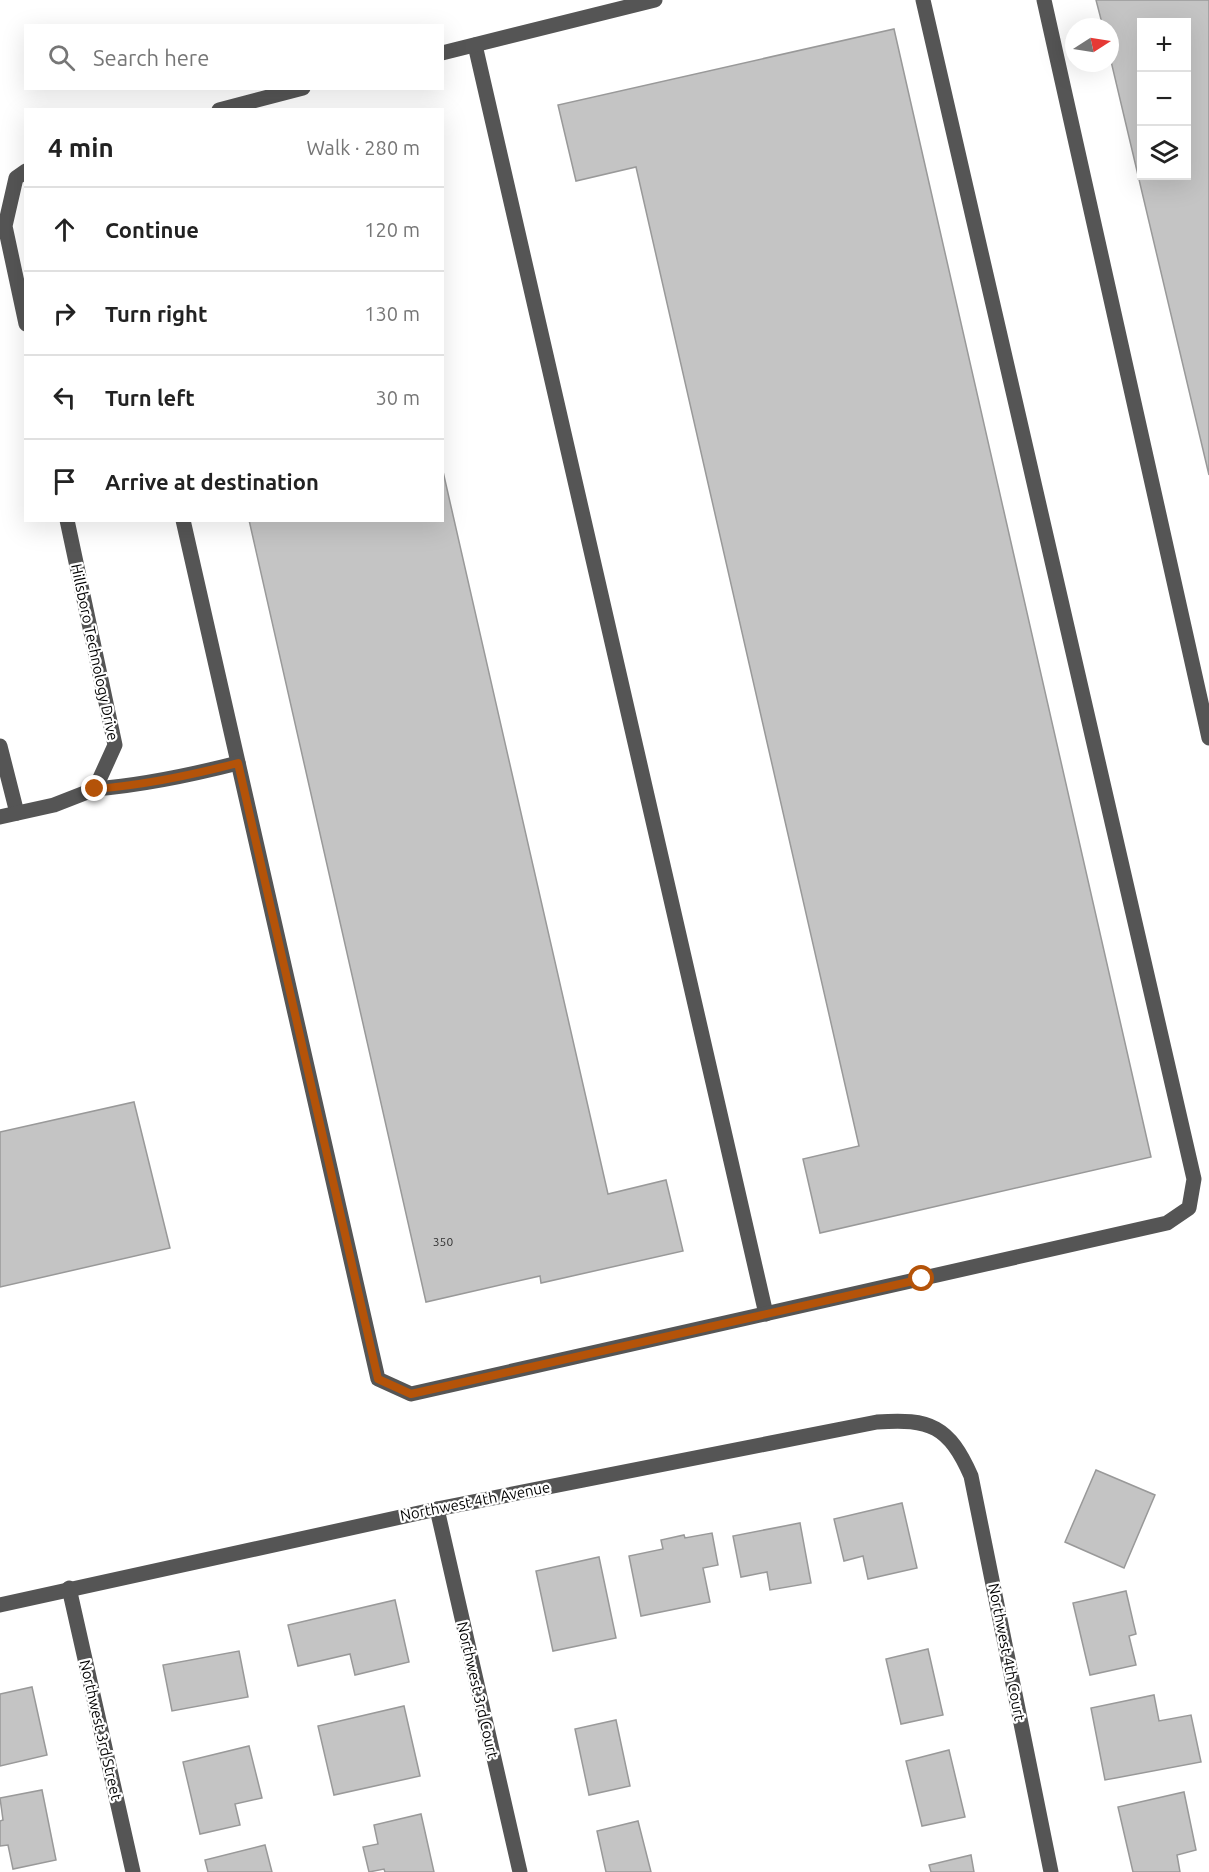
<!DOCTYPE html>
<html lang="en">
<head>
<meta charset="utf-8">
<style>
	body { margin:0; font-family:Ubuntu,sans-serif; background:#f6f6f6; color:#222 }
	.controls { position:absolute; right:18px; top:18px; display:grid; overflow:hidden; border-radius:0px; box-shadow:0 6px 24px #0002 }
	.controls button { width:54px; height:54px; display:grid; place-items:center; padding:0; border:0; border-bottom:2px solid #e0e0e0; background:#fff; color:#222; font:30px sans-serif }
	.compass { position:absolute; left:1065px; top:18px; width:54px; height:54px; border-radius:50%; background:#fff; box-shadow:0 6px 24px #0002; rotate:78deg }
	.stop { position:absolute; width:18px; height:18px; margin:-14px; border:4px solid #b45309; border-radius:50%; background:#fff }
	.stop.end { background:#b45309; border-color:#fff; box-shadow:0 2px 6px #0008 }
	.list { margin:0; padding:0; list-style:none }
	h2 { display:flex; justify-content:space-between; align-items:center; height:78px; margin:0; padding:0 24px; font-size:26px }
	h2 small { font-size:20px; font-weight:400; color:#767676 }
	.list li { display:grid; grid-template-columns:39px 1fr auto; gap:18px; align-items:center; box-sizing:border-box; height:84px; padding:0 24px; border-top:2px solid #e0e0e0 }
	.list b { display:block; font-size:22px; white-space:nowrap }
	.list em { font-size:20px; font-style:normal; color:#767676 }
	.icon { flex:none; width:33px; height:33px; fill:none; stroke:currentColor; stroke-width:2; stroke-linecap:round; stroke-linejoin:round }
	.map { position:relative; flex:none; width:1209px; height:1872px; overflow:hidden }
	.search { position:absolute; background:#fff; box-shadow:0 6px 24px #0002; left:24px; top:24px; width:420px; height:66px; display:flex; align-items:center; gap:15px; box-sizing:border-box; padding:0 21px; border-radius:0px; color:#767676; font-size:22px }
	.panel { position:absolute; background:#fff; box-shadow:0 6px 24px #0002; left:24px; top:108px; width:420px; height:414px; border-radius:0px }
	.map>svg:first-child { display:block }
	.building { fill:#c4c4c4; stroke:#999; stroke-width:1.5; fill-rule:evenodd }
	.lines { fill:none; stroke-linecap:round; stroke-linejoin:round }
	.minor { stroke:#555; stroke-width:15 }
	.route { stroke:#b45309; stroke-width:8 }
	.labels { text-anchor:middle; dominant-baseline:central; stroke-width:4.5; stroke-linejoin:round; paint-order:stroke }
	.number-label { font-size:12px; fill:#313131 }
	.street-label { font-size:15px; fill:#000; stroke:#fff }
</style>
</head>
<body>
<div class="map">
<svg width="1209" height="1872" viewBox="0 0 1209 1872">
	<rect width="100%" height="100%" fill="#fff"/>
	<!-- building -->
	<g class="building">
		<path d="M1096,0h113v475l-99,-418v-30h-7zM1142,22h44v154h-44z"/>
		<path d="M894,29l257,1128 -331,76 -17,-74 56,-13 -223,-979 -60,14 -18,-76z"/>
		<path d="M442,467l166,727 58,-14 17,71 -142,32 -1,-7 -114,26 -177,-782h193z"/>
		<path d="M134,1102l36,146 -170,39v-155z"/>
		<path d="M1096,1470l59,25 -31,73 -59,-26z"/>
		<path d="M902,1503l15,65 -49,11 -5,-23 -19,5 -10,-42z"/>
		<path d="M800,1523l11,60 -41,7 -3,-18 -26,5 -8,-41z"/>
		<path d="M712,1533l6,32 -15,3 7,34 -69,14 -12,-60 34,-7 -2,-9 23,-5 1,3z"/>
		<path d="M599,1557l17,81 -63,13 -17,-80z"/>
		<path d="M1126,1591l10,43 -7,2 7,29 -46,10 -17,-72z"/>
		<path d="M395,1600l14,62 -54,13 -5,-21 -52,12 -10,-41z"/>
		<path d="M928,1649l15,66 -42,9 -15,-65z"/>
		<path d="M239,1651l9,46 -76,14 -9,-46z"/>
		<path d="M32,1687l15,68 -47,11v-72z"/>
		<path d="M1154,1695l5,26 32,-6 10,47 -96,18 -14,-72z"/>
		<path d="M404,1706l16,70 -86,19 -16,-69z"/>
		<path d="M616,1720l14,66 -41,9 -14,-66z"/>
		<path d="M249,1746l13,52 -27,6 5,21 -40,9 -17,-72z"/>
		<path d="M949,1750l16,67 -43,9 -16,-65z"/>
		<path d="M42,1790l14,70 -43,9 -5,-24 -8,1v-25l3,-1 -3,-22z"/>
		<path d="M1184,1792l12,58 -19,5 3,17h-47l-15,-65z"/>
		<path d="M421,1814l13,58h-49l-1,-3 -15,3 -6,-25 15,-3 -4,-19z"/>
		<path d="M638,1821l13,51h-45l-9,-41z"/>
		<path d="M265,1845l7,27h-64l-3,-12z"/>
		<path d="M971,1855l3,17h-43l-2,-7z"/>
	</g>
	<g class="lines">
		<!-- minor -->
		<g class="minor">
			<path d="M1044,0l165,738"/>
			<path d="M475,45l291,1269"/>
			<path d="M442,53l213,-53"/>
			<path d="M219,110l84,-22"/>
			<path d="M26,171l-10,7 -11,48 21,98"/>
			<path d="M183,520l195,859 33,15 756,-171 22,-15 5,-29 -271,-1179"/>
			<path d="M0,746l17,67"/>
			<path d="M95,789c49,-4 96,-14 143,-26"/>
			<path d="M0,817l54,-12 41,-16 20,-44 -48,-225"/>
			<path d="M437,1509l83,363"/>
			<path d="M69,1588l64,284"/>
			<path d="M0,1605l437,-96 440,-87c53,-4 72,4 94,54l80,396"/>
		</g>
	</g>
	<g class="lines">
		<!-- route -->
		<path class="route" d="M95,789c51,-4 94,-13 143,-26l140,616 33,15 511,-115"/>
	</g>
	<g class="labels">
		<!-- number labels -->
		<g class="number-label">
			<text x="443" y="1241">350</text>
		</g>
		<!-- street labels -->
		<g class="street-label">
			<text transform="translate(95 652) rotate(78)">Hillsboro Technology Drive</text>
			<text transform="translate(475 1501) rotate(-11)">Northwest 4th Avenue</text>
			<text transform="translate(1007 1652) rotate(79)">Northwest 4th Court</text>
			<text transform="translate(478 1690) rotate(77)">Northwest 3rd Court</text>
			<text transform="translate(101 1730) rotate(77)">Northwest 3rd Street</text>
		</g>
	</g>
</svg>
<div class="controls">
<button>+</button>
<button>−</button>
<button><svg class="icon" aria-label="layers" viewBox="0 0 24 24"><path d="M12 4l9 5-9 5-9-5zM3 14l9 5 9-5"/></svg></button>
</div>
<svg class="compass" viewBox="-18 -18 36 36"><path d="M0-13l5 13h-10z" fill="#e53935"/><path d="M0 13l5-13h-10z" fill="#767676"/></svg>
<div class="stop" style="left:922px;top:1279px"></div>
<div class="stop end" style="left:95px;top:789px"></div>
<div class="search"><svg class="icon" aria-label="search" viewBox="0 0 24 24"><circle cx="10" cy="10" r="6"/><path d="M15 15l6 6"/></svg>Search here</div>
<section class="panel">
<h2>4 min<small>Walk · 280 m</small></h2>
<ul class="list">
<li><svg class="icon" aria-label="ahead" viewBox="0 0 24 24"><path d="M12 20V5M6 11l6-6 6 6"/></svg><div><b>Continue</b></div><em>120 m</em></li>
<li><svg class="icon" aria-label="right" viewBox="0 0 24 24"><path d="M7 20v-9h11M14 6l5 5-5 5"/></svg><div><b>Turn right</b></div><em>130 m</em></li>
<li><svg class="icon" aria-label="left" viewBox="0 0 24 24"><path d="M17 20v-9H6M10 6l-5 5 5 5"/></svg><div><b>Turn left</b></div><em>30 m</em></li>
<li><svg class="icon" aria-label="arrive" viewBox="0 0 24 24"><path d="M6 21V4h12l-3 4 3 4H6"/></svg><div><b>Arrive at destination</b></div></li>
</ul>
</section>
</div>
</body>
</html>
